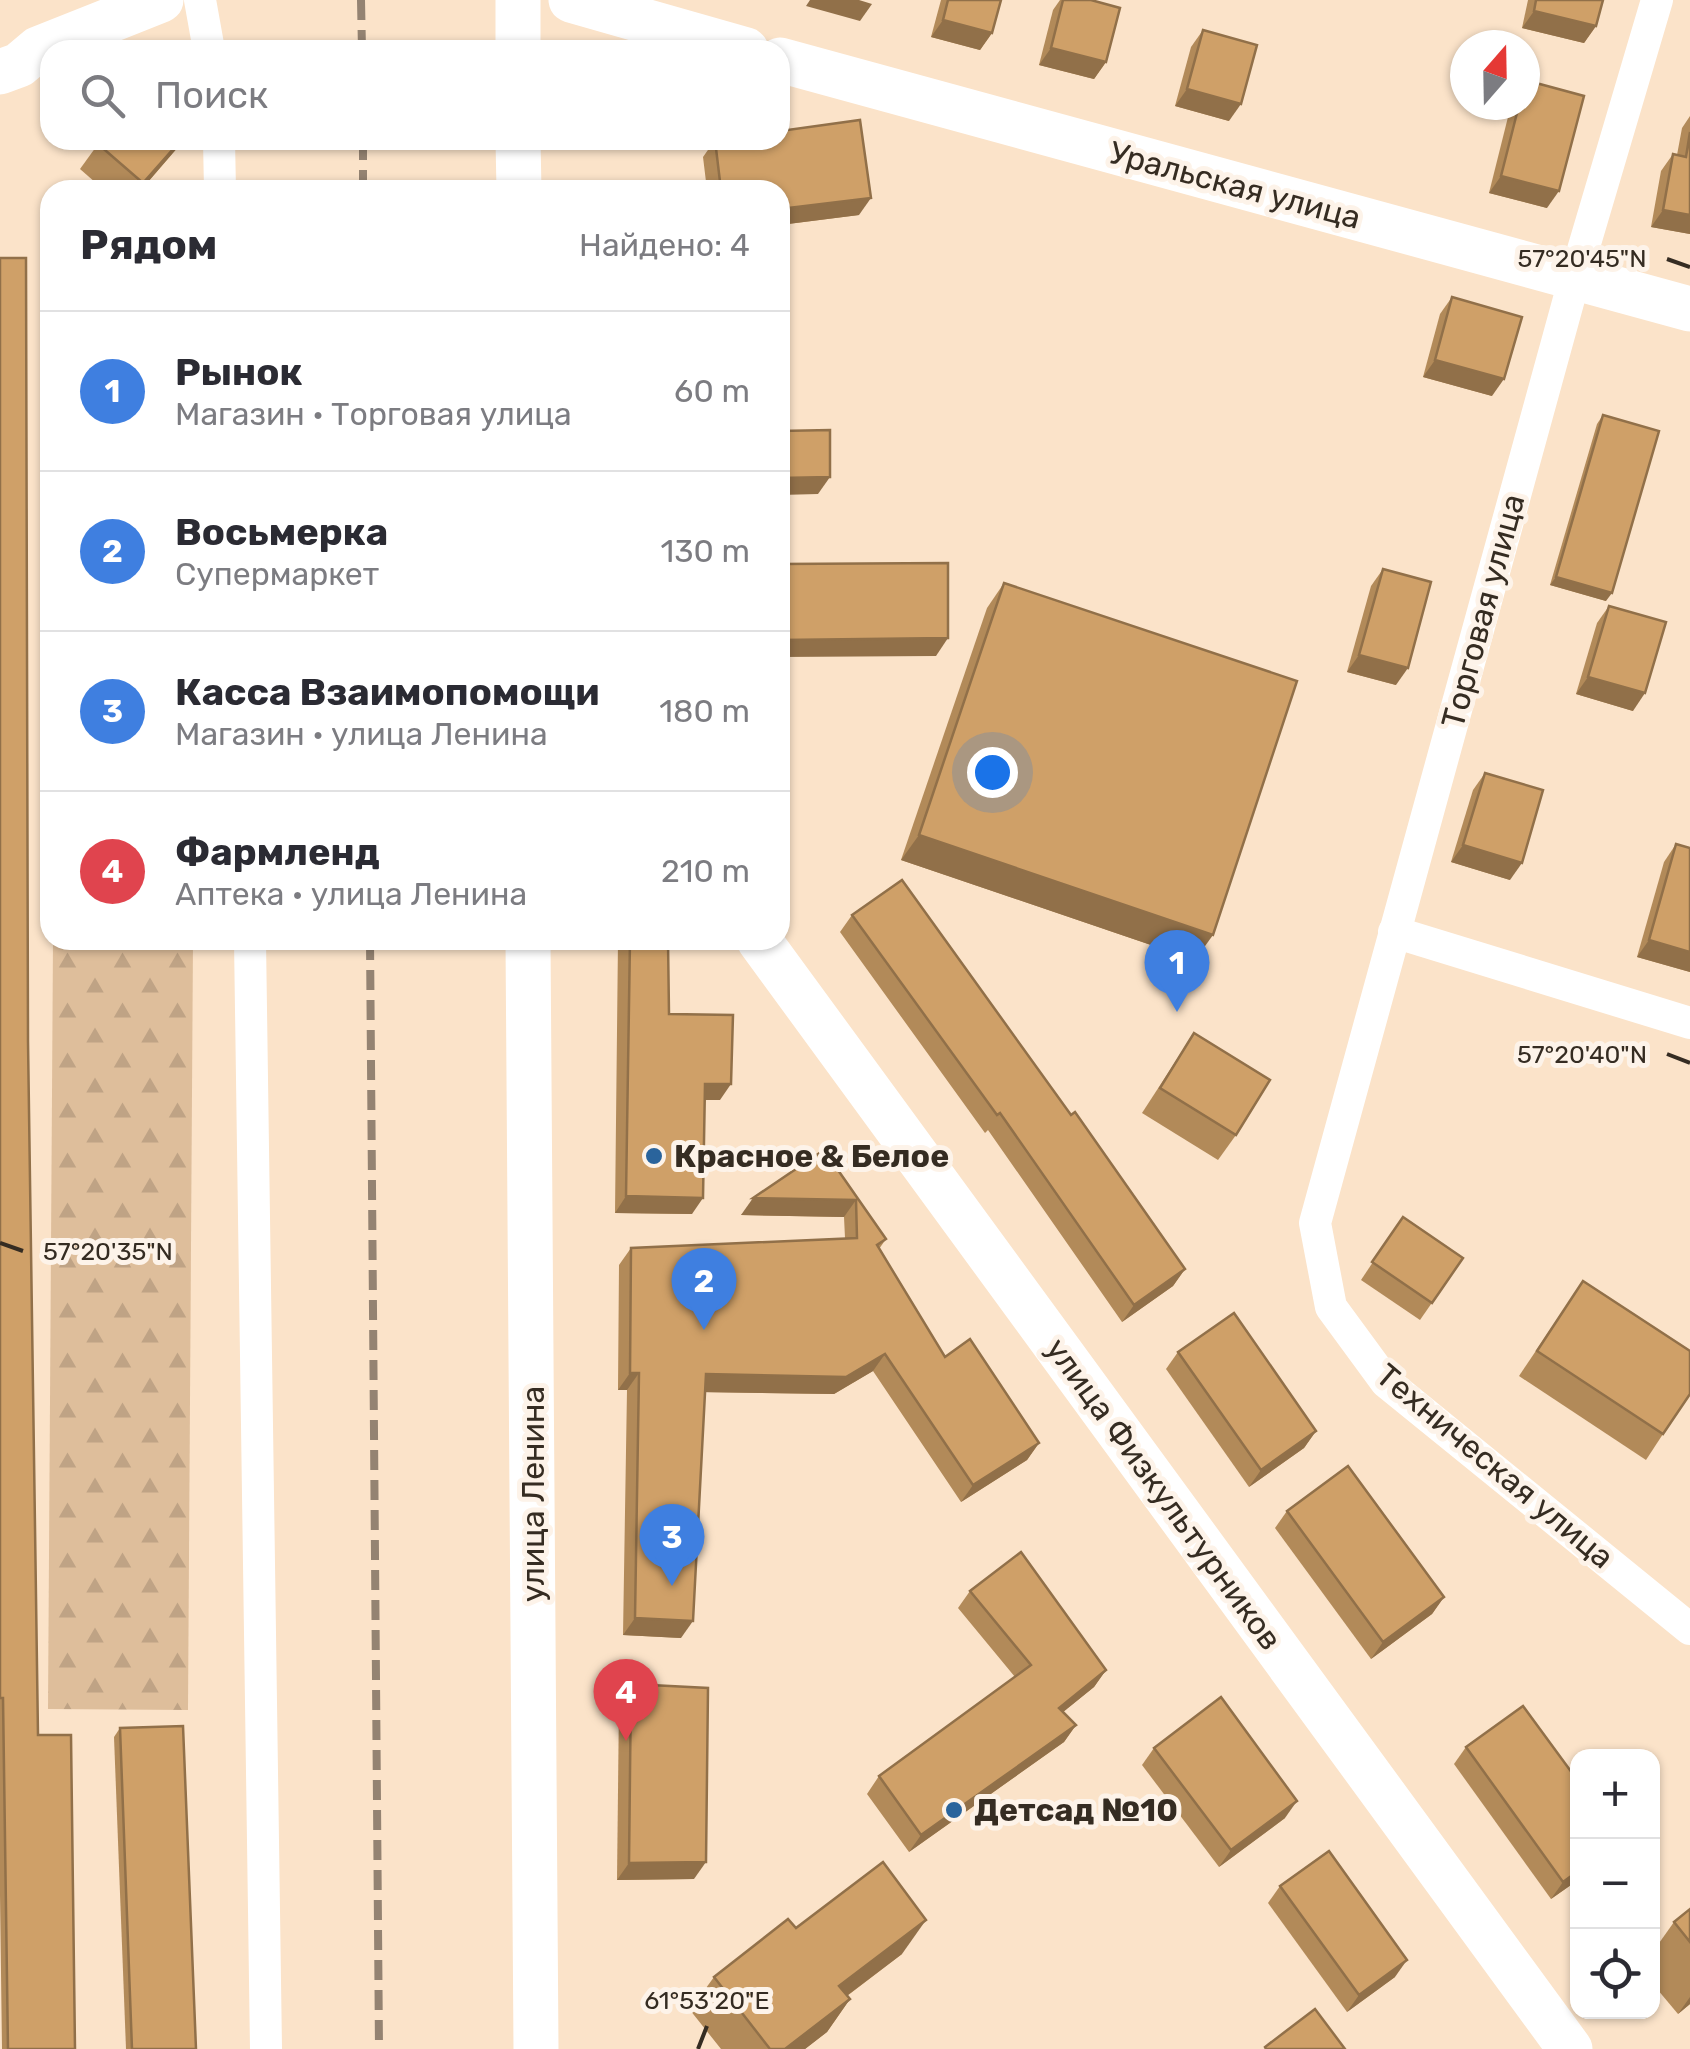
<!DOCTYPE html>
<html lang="ru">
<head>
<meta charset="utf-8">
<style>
	body { margin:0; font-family:Rubik,sans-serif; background:#f7f7f7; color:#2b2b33 }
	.controls { position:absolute; right:30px; bottom:30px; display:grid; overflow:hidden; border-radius:20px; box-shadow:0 2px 8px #0004 }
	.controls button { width:90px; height:90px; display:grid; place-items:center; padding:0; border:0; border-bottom:2px solid #e1e1e2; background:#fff; color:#2b2b33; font:50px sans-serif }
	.compass { position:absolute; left:1450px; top:30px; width:90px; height:90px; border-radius:50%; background:#fff; box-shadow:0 2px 8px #0004; rotate:20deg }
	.you { position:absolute; left:992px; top:772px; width:35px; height:35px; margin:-25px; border:8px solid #fff; border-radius:50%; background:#1a73e8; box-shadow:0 0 0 15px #1a73e833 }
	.badge { display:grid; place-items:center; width:65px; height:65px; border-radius:50%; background:#7c3aed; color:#fff; font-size:32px; font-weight:700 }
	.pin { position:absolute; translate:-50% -82px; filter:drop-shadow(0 2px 5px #0008) }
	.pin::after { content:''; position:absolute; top:52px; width:35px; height:30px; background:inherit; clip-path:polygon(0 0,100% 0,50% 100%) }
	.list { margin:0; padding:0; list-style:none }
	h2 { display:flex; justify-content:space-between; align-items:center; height:130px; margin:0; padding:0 40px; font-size:42px }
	h2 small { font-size:32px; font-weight:400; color:#7c7c81 }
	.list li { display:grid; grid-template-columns:65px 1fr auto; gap:30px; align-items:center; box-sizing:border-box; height:160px; padding:0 40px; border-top:2px solid #e1e1e2 }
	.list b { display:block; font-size:38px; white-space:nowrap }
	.list p { margin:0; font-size:32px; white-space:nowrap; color:#7c7c81 }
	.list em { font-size:32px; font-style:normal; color:#7c7c81 }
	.icon { flex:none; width:55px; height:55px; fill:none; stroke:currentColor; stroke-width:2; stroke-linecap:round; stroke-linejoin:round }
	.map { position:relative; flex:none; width:1690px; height:2049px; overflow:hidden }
	.search { position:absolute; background:#fff; box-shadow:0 2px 8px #0004; left:40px; top:40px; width:750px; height:110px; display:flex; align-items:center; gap:25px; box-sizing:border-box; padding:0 35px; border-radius:30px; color:#7c7c81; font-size:38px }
	.panel { position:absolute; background:#fff; box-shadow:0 2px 8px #0004; left:40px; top:180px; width:750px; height:770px; border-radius:30px }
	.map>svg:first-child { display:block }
	.forest { fill:url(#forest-firs) }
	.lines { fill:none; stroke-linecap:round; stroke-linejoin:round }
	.street { stroke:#fff; stroke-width:32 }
	.secondary { stroke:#fff; stroke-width:45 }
	.rail { stroke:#948372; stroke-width:8; stroke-dasharray:20 10; stroke-linecap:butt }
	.wall { fill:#b28a59 }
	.shaded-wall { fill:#917049 }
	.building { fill:#cfa068; stroke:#917049; stroke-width:2.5 }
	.ticks { fill:none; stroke:#352c22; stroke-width:4 }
	.poi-dot { fill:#2a649c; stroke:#fdf3e9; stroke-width:4 }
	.labels { text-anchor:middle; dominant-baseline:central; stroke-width:10; stroke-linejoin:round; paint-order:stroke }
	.street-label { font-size:32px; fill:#352c22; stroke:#fdf3e9 }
	.poi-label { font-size:32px; font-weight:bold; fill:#352c22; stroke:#fdf3e9; text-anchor:start }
	.ticks-label { font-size:25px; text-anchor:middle; fill:#352c22; stroke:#fdf3e9; stroke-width:10; stroke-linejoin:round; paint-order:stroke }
</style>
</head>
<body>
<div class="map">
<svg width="1690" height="2049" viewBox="0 0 1690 2049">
	<defs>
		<pattern id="forest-firs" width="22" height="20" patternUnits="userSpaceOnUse" patternTransform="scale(2.5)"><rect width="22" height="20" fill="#debe9b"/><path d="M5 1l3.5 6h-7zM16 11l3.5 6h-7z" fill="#bfa385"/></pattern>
	</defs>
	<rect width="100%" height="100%" fill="#fbe3c9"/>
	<!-- forest -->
	<path class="forest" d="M53,940h140l-5,770 -140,-1z"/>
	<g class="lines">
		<!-- street -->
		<g class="street">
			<path d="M200,0l9,50"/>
			<path d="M1657,0l-82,277 -260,946 16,84 55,75 304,247"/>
			<path d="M219,140l1,50"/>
			<path d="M1394,932l296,91"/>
			<path d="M250,940l16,1109"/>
		</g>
		<!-- secondary -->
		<g class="secondary">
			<path d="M518,0v50"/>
			<path d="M571,0l175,50"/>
			<path d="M780,60l910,249"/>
			<path d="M0,72l19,-7 19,-16 123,-49"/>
			<path d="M518,140l1,50"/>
			<path d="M528,940l8,1109"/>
			<path d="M759,940l811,1109"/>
		</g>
		<!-- rail -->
		<g class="rail">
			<path d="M361,0l1,50"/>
			<path d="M363,140v50"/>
			<path d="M370,940l9,1109"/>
		</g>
	</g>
	<!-- wall -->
	<g class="wall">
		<path d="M941,0h60l-9,33 -12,17 -49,-13z"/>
		<path d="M1060,0h31l15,62 -12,17 -55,-14 14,-55z"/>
		<path d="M1528,0h75l-7,26 -12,17 -62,-15z"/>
		<path d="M1203,30l26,91 -54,-15 16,-59z"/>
		<path d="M1511,105h14l22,103 -58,-15z"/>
		<path d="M1690,116v118l-39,-7 10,-56 12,-17 4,1 5,-27z"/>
		<path d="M101,140l78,6 -38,44h-37l-24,-21z"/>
		<path d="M715,140l144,75 -79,10v-35h-73l-4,-33z"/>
		<path d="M0,258l28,783 10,694 37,314h-73l-2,-154z"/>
		<path d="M1452,297l40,99 -69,-19 17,-63z"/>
		<path d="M1603,415l3,186 -56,-16 47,-161z"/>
		<path d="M1383,569l13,116 -49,-13 24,-86z"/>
		<path d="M1004,583l191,377 -294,-100 86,-252z"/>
		<path d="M1609,606l24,105 -57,-17 21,-71z"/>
		<path d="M1485,773l25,107 -59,-18 22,-72z"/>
		<path d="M1676,844l14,128 -53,-15 27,-95z"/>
		<path d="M852,915l219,200 114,154 -12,17 -51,36 -134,-192 -3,3 -145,-201z"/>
		<path d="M618,940h50l1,74 51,86h-15l-13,114 -77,-1z"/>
		<path d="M1194,1033l42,102 -18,25 -76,-47z"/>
		<path d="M824,1150l62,89 -7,10 66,108 94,86 -12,17 -66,42 -88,-131 -39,23 -129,-2 -24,246 -58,-3 4,-245h-9l1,-125 12,-17 214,-10 -1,-21 -103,-2z"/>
		<path d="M1403,1217l60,41 -43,62 -59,-40z"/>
		<path d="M1583,1281l80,153 -17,26 -127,-84z"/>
		<path d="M1178,1352l138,79 -12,17 -55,39 -83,-118z"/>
		<path d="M1287,1511l157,86 -12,17 -61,45 -96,-131z"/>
		<path d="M970,1591l136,79 -12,17 -31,25 13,13 -12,17 -155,110 -42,-58 12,-18 136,-99 -57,-69z"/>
		<path d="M631,1684l63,195 -77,1 2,-178z"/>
		<path d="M120,1728l76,321h-70l-12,-312z"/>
		<path d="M1466,1747l112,133 -27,19 -97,-135z"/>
		<path d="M1154,1748l131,70 -66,49 -77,-102z"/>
		<path d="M1280,1886l115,91 -48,35 -79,-109z"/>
		<path d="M1690,1909v95l-12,10 -26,-31v-30l22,-31z"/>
		<path d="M796,1928l106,26 -55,42 3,3 -23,33 -22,17h-84l-31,-39 24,-33z"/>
	</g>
	<!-- shaded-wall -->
	<g class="shaded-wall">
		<path d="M810,0h49l13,4 -12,17 -54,-15z"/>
		<path d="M1534,11l62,15 -12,17 -62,-15z"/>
		<path d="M943,20l49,13 -12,17 -49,-13z"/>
		<path d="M1051,48l55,14 -12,17 -55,-14z"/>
		<path d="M1187,89l54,15 -12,17 -54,-15z"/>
		<path d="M181,140h3l-43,50h-3z"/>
		<path d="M1501,176l58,15 -12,17 -58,-15z"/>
		<path d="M871,198l-12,17 -79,10v-16z"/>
		<path d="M1663,210l27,5v19l-39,-7z"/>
		<path d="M1435,360l69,19 -12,17 -69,-19z"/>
		<path d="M830,477l-12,17 -38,1v-17z"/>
		<path d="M1556,577l56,16 -6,8 -56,-16z"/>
		<path d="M948,638l-12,18 -156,1v-17z"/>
		<path d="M1359,655l49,13 -12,17 -49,-13z"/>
		<path d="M1588,677l57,16 -12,18 -57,-17z"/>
		<path d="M919,835l294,100 -18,25 -294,-100z"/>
		<path d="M1463,845l59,18 -12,17 -59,-18z"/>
		<path d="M1649,940l41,12v20l-53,-15z"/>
		<path d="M705,1084h26l-11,16h-26z"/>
		<path d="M626,1196l77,2 -11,16 -77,-1z"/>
		<path d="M753,1198l103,2 -12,17 -103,-2z"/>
		<path d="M1185,1269l-12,17 -51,36 12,-17z"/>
		<path d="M885,1354l-12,17 -39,23 -140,-2 12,-18z"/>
		<path d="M630,1373h9l-12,17h-9z"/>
		<path d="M1316,1431l-12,17 -55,39 12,-17z"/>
		<path d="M1039,1443l-12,17 -66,42 12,-17z"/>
		<path d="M1444,1597l-12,17 -61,45 12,-17z"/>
		<path d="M635,1618l58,3 -12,17 -58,-3z"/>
		<path d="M1106,1670l-12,17 -47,38 12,-17z"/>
		<path d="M1076,1725l-12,17 -155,110 12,-17z"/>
		<path d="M1297,1801l-12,17 -66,49 12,-17z"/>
		<path d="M706,1862l-12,17 -77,1 12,-17z"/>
		<path d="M1578,1871v9l-27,19 12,-17z"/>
		<path d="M926,1920l-24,34 -86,65 23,-33z"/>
		<path d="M1407,1960l-12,17 -48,35 12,-17z"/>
		<path d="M1690,1997v7l-12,10z"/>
		<path d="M850,1999l-23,33 -22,17h-20z"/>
	</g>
	<!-- building -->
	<g class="building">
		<path d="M948,0h53l-9,33 -49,-13z"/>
		<path d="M1063,0h28l29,8 -14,54 -55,-14z"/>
		<path d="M1536,0h67l-7,26 -62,-15z"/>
		<path d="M1203,30l54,15 -16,59 -54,-15z"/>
		<path d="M1525,80l59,16 -25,95 -58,-15 18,-71h6z"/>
		<path d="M860,120l11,78 -91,11v-19h-59l-6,-50h65v-9z"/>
		<path d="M1690,132v83l-27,-5 10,-56 13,3z"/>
		<path d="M101,140h80l-38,43 -45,-39z"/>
		<path d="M0,258h26l2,783 10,694h33l4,314h-67l-5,-351h-3z"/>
		<path d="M1452,297l70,20 -18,62 -69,-19z"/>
		<path d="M1603,415l56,16 -47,162 -56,-16z"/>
		<path d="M830,430v47l-50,1v-47z"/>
		<path d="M948,563v75l-168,2v-76z"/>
		<path d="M1383,569l48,13 -23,86 -49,-13z"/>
		<path d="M1004,583l293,98 -84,254 -294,-100z"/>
		<path d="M1609,606l57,16 -21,71 -57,-16z"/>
		<path d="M1485,773l58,17 -21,73 -59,-18z"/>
		<path d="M1676,844l14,4v104l-41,-12z"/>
		<path d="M902,880l169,235 4,-3 110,157 -51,36 -134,-192 -3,2 -145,-200z"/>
		<path d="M630,940h38l1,74 64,1 -2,69h-26l-2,114 -77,-2z"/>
		<path d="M1194,1033l76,47 -34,55 -76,-47z"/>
		<path d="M824,1150l62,89 -9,6 68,112 25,-18 69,104 -66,42 -88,-131 -39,23 -140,-3 -13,247 -58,-3 4,-245h-9l1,-125 226,-10 -1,-38 -103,-2z"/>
		<path d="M1403,1217l60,41 -31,45 -60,-41z"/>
		<path d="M1583,1281l107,70v43l-27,40 -126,-83z"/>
		<path d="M1234,1313l82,118 -55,39 -83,-118z"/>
		<path d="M1348,1466l96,131 -61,45 -96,-131z"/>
		<path d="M1021,1552l85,118 -47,38 17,17 -155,110 -42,-59 152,-111 -61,-74z"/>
		<path d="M631,1684l77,4 -2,174 -77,1z"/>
		<path d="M1221,1697l76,104 -66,49 -77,-102z"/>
		<path d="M1523,1706l55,75v90l-15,11 -97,-135z"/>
		<path d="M183,1726l13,323h-64l-12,-321z"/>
		<path d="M1329,1851l78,109 -48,35 -79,-109z"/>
		<path d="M883,1862l43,58 -87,66 11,13 -65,50h-15l-56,-72 74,-58 8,9z"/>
		<path d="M1690,1909v33l-16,-20z"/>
		<path d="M1315,2009l30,40h-79l-1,-2z"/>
	</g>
	<!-- ticks -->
	<path class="ticks" d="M1667,259l23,8M1667,1054l23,9M0,1243l23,8M698,2049l9,-23"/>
	<!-- markers -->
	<g class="poi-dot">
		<circle cx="654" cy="1156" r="10"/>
		<circle cx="954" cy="1810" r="10"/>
	</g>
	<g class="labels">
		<!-- street labels -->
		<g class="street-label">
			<text transform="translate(1235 185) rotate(15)">Уральская улица</text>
			<text transform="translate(1483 611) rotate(-75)">Торговая улица</text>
			<text transform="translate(1495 1466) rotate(40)">Техническая улица</text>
			<text transform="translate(533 1494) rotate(-90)">улица Ленина</text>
			<text transform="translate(1164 1494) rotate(54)">улица Физкультурников</text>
		</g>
		<!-- poi labels -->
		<g class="poi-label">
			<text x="674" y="1156">Красное &amp; Белое</text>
			<text x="974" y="1810">Детсад №10</text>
		</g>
	</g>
	<g class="ticks-label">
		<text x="1582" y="267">57°20'45"N</text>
		<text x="1582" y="1063">57°20'40"N</text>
		<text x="108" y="1260">57°20'35"N</text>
		<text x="707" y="2009">61°53'20"E</text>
	</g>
</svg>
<div class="controls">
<button>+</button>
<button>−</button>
<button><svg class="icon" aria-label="locate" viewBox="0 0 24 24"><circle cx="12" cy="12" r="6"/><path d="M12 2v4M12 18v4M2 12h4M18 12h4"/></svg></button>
</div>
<svg class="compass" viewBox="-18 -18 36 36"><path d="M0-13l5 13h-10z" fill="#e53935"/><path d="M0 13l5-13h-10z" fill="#7c7c81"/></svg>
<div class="you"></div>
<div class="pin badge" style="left:1177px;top:1012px;background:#3f7fe0">1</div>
<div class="pin badge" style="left:704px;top:1330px;background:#3f7fe0">2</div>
<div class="pin badge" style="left:672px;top:1586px;background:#3f7fe0">3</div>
<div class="pin badge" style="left:626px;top:1741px;background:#e0444e">4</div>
<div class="search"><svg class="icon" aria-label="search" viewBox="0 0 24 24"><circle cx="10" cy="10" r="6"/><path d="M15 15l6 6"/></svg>Поиск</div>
<section class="panel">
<h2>Рядом<small>Найдено: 4</small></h2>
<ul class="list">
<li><span class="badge" style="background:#3f7fe0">1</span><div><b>Рынок</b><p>Магазин · Торговая улица</p></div><em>60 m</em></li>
<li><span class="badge" style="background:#3f7fe0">2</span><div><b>Восьмерка</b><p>Супермаркет</p></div><em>130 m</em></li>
<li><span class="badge" style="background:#3f7fe0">3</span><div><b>Касса Взаимопомощи</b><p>Магазин · улица Ленина</p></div><em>180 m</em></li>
<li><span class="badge" style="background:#e0444e">4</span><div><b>Фармленд</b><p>Аптека · улица Ленина</p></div><em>210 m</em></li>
</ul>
</section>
</div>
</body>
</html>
